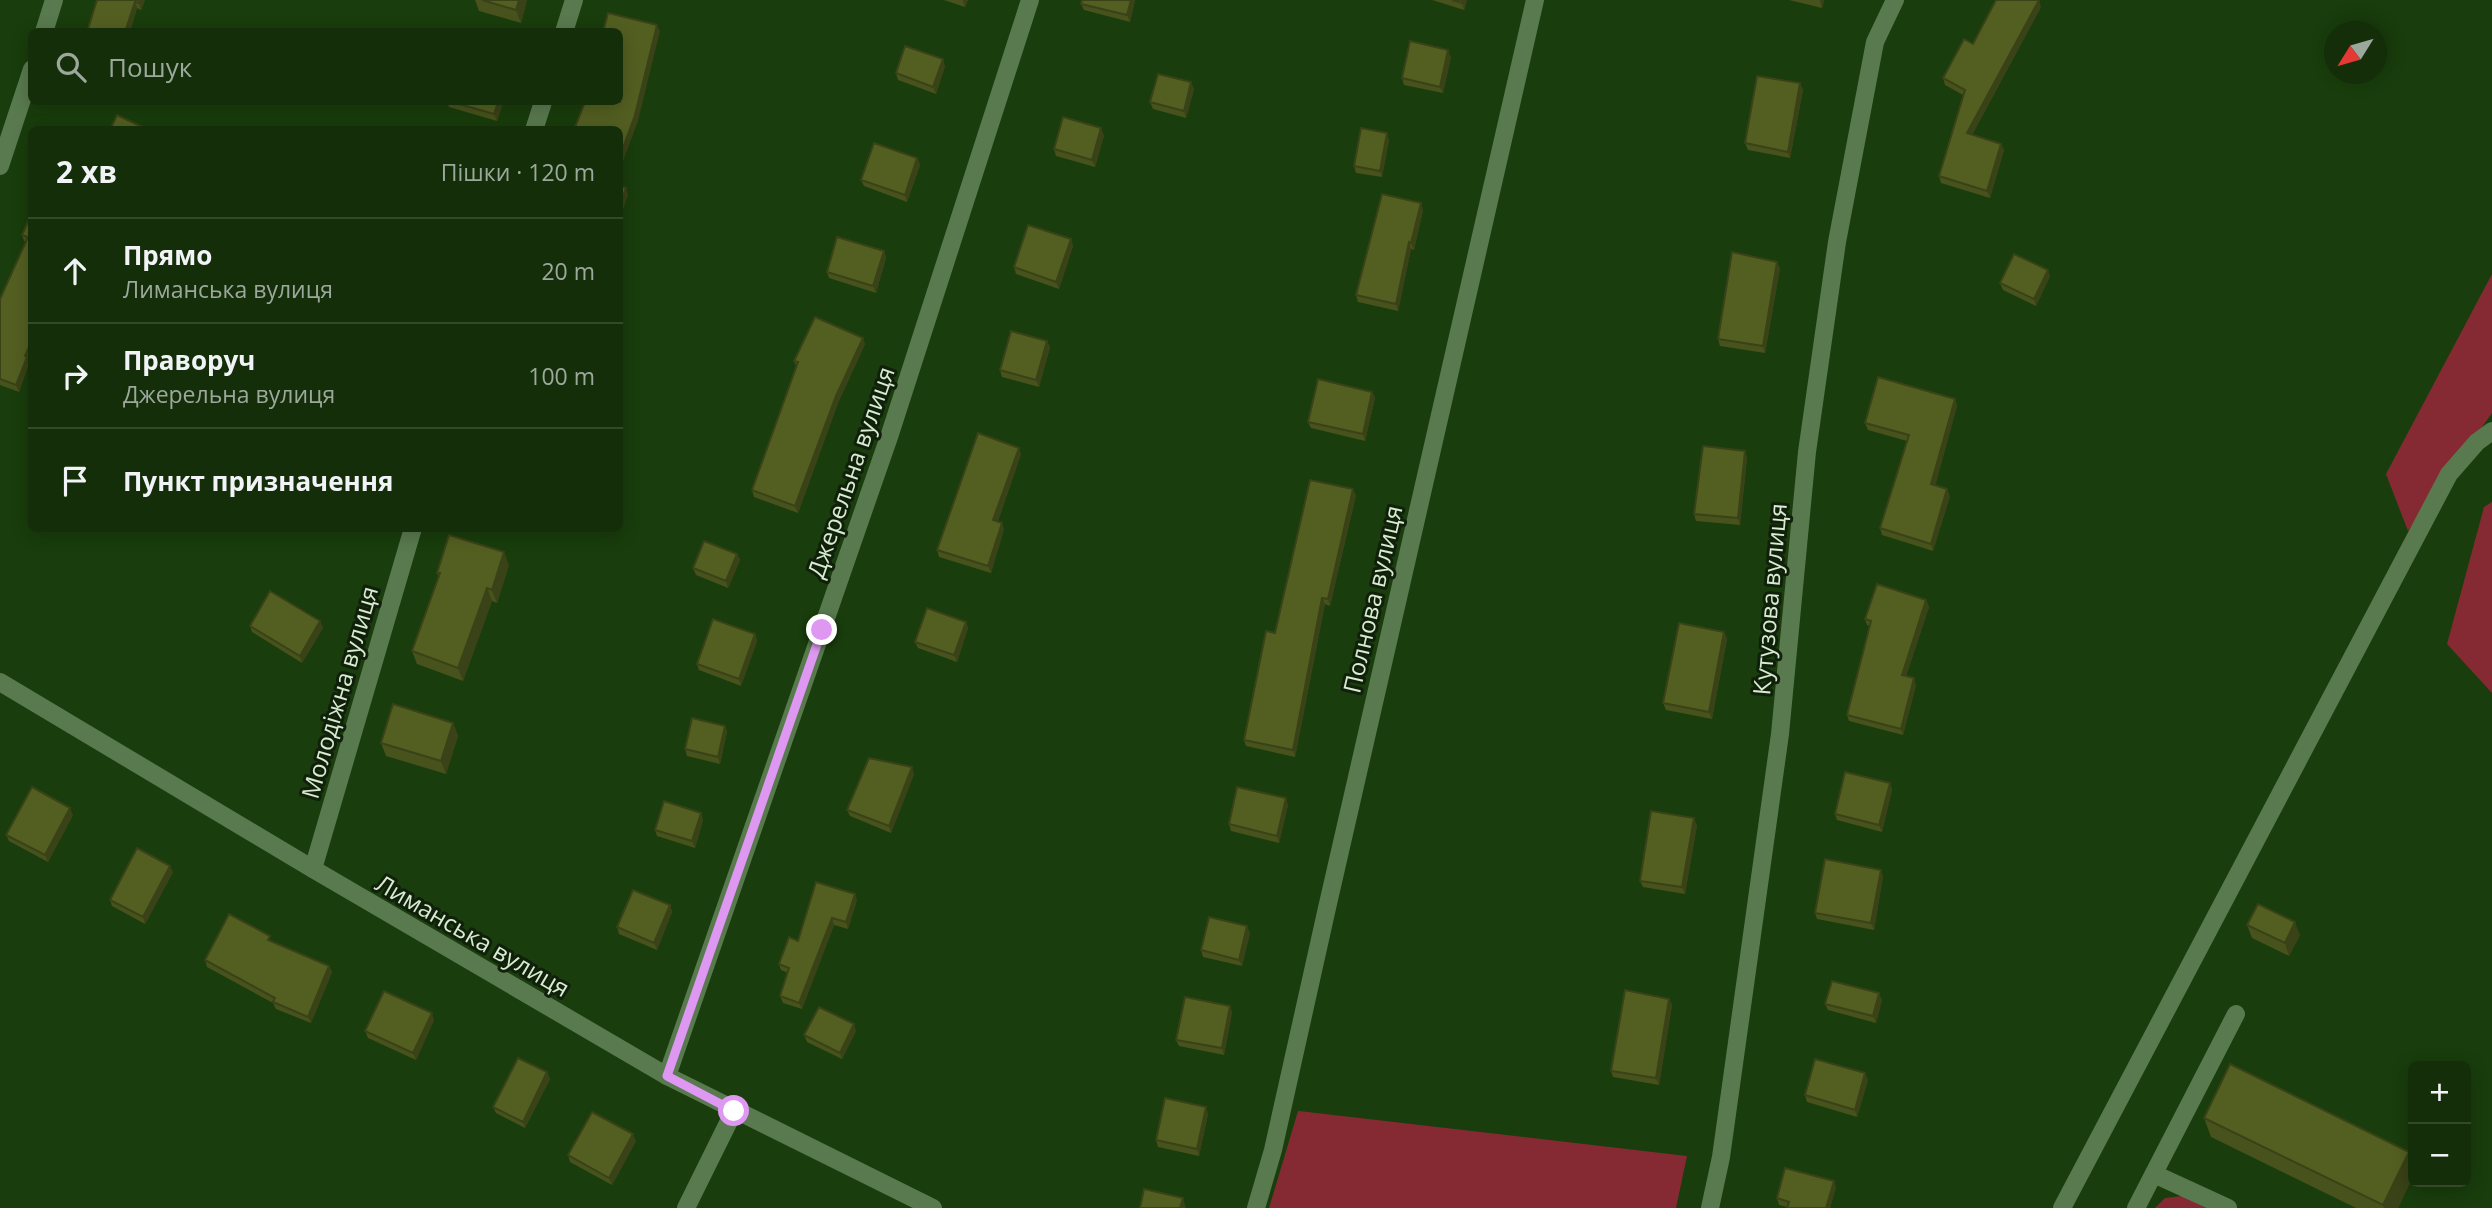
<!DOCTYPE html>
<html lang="uk">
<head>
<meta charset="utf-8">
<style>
	body { margin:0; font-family:"Open Sans",sans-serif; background:#203a17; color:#f1f3f6 }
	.controls { position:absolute; right:21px; bottom:21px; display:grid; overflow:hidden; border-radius:10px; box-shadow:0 4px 18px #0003 }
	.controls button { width:63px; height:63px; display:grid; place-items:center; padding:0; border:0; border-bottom:2px solid #324a2a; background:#132e09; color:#f1f3f6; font:35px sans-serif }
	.compass { position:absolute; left:2324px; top:21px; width:63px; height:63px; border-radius:50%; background:#132e09; box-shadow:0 4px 18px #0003; rotate:233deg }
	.stop { position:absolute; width:21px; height:21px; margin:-16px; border:5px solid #de98f2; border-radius:50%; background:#fff }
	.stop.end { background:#de98f2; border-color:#fff; box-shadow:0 2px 7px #0008 }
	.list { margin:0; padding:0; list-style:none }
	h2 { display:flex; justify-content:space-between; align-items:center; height:91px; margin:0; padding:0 28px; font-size:30px }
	h2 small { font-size:23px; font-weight:400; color:#9da89c }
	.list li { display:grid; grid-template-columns:46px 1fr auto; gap:21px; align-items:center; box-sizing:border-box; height:105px; padding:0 28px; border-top:2px solid #324a2a }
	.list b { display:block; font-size:26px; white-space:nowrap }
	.list p { margin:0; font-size:23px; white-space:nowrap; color:#9da89c }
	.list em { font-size:23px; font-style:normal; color:#9da89c }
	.icon { flex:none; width:38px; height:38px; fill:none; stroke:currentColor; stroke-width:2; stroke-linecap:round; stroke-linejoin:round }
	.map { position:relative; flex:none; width:2492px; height:1208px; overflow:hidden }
	.search { position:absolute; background:#132e09; box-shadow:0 4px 18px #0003; left:28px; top:28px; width:595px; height:77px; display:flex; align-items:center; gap:18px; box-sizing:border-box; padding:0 24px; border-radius:10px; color:#9da89c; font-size:26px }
	.panel { position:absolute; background:#132e09; box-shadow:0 4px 18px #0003; left:28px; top:126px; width:595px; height:406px; border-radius:10px }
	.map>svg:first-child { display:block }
	.green { fill:#852a32 }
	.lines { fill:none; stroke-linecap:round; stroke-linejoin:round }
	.minor { stroke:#597a4f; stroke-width:18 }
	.wall { fill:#47521c }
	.shaded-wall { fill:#3a4217 }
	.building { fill:#535f21; stroke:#3a4217; stroke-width:2 }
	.route { stroke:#de98f2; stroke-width:9 }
	.labels { text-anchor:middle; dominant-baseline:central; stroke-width:6; stroke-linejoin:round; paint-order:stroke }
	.street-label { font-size:24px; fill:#d7ecd1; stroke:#10200b }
</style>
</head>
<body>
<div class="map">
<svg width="2492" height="1208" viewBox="0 0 2492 1208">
	<rect width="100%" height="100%" fill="#193d0c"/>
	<!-- green -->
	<g class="green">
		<path d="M2492,274v139l-84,118 -22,-57z"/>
		<path d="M2492,502v191l-45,-49 37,-137z"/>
		<path d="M1298,1111h1l388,45 -11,52h-407z"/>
		<path d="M2182,1196l24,12h-51l10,-10z"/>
	</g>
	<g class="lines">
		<!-- minor -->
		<g class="minor">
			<path d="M44,32l10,-32"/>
			<path d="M564,32l10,-32"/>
			<path d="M534,130l9,-28"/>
			<path d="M0,166l32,-97"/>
			<path d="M0,682l313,187 354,207 266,132"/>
			<path d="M313,869l100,-341"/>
			<path d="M667,1076l223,-642 140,-434"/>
			<path d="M2154,1174l74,34"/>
			<path d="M686,1208l48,-97"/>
			<path d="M1256,1208l17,-58 54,-242 208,-908"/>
			<path d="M1710,1208l11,-51 59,-423 27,-282 30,-210 38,-200 20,-42"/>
			<path d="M2062,1208l387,-734 28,-32 15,-11"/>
			<path d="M2136,1208l100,-194"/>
		</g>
	</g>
	<!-- wall -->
	<g class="wall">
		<path d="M97,0h48l-4,10 -4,-2 -7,24h-43z"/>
		<path d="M475,0h52l-6,23 -42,-12z"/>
		<path d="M944,0h24l-3,7z"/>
		<path d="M1082,0h53l-5,22 -46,-12 -3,-6z"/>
		<path d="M1432,0h35l-3,10z"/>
		<path d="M1789,0h35l-2,8z"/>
		<path d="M2041,7l-69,128 29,9 3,6 -14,48 -49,-15 -2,-7 24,-81 -18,-10 -2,-7 30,-34z"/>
		<path d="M1451,57l-8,36 -39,-8 -2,-7z"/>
		<path d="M945,66l-9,28 -38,-14 -2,-7z"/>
		<path d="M1800,83l3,7 -13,68 -42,-8 -3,-7z"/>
		<path d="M1194,89l-8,29 -33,-9 -3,-7z"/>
		<path d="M447,102h56l-6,19 -48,-14z"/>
		<path d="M1104,135l-9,32 -39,-11 -2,-7z"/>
		<path d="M1389,140l-7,37 -26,-4 -2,-7z"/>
		<path d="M917,158l3,7 -13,37 -43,-16 -3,-6z"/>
		<path d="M1423,210l-9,40 -3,-1 -13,62 -40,-9 -2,-7z"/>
		<path d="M32,213l-4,146 1,4 -10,29 -19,-7v-86l26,-57 -2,-1 -2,-6z"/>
		<path d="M1071,239l2,7 -14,43 -43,-15 -2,-7z"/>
		<path d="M884,251l2,7 -10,35 -47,-15 -2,-6z"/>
		<path d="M1780,268l-15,85 -45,-7 -2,-7z"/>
		<path d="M2050,276l-14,30 -33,-16 -3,-7z"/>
		<path d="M1047,341l3,6 -11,40 -37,-10 -2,-7z"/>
		<path d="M865,344l-27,59 -40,110 -44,-16 -2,-7 44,-124 -2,-5z"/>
		<path d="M1372,392l3,6 -10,43 -54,-13 -3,-6z"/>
		<path d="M1955,399l2,7 -22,79 15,11 -17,55 -51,-16 -2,-7 27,-87 -39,-11 -3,-7z"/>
		<path d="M1745,451l2,7 -7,67 -44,-4 -2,-7z"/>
		<path d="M1021,454l-23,67 6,8 -13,44 -52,-16 -2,-7z"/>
		<path d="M1356,495l-26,111 -5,-2 -30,153 -49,-11 -2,-6z"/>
		<path d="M737,554l3,6 -12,28 -32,-13 -3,-7z"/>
		<path d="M509,565l-12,38 -5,-2 -29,80 -46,-17 -5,-13 27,-74 -2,-4z"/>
		<path d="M1926,600l3,7 -23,69 10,9 -13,50 -54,-14 -2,-6 23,-89 -3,-1 -2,-6z"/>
		<path d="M320,621l3,7 -21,35 -50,-31 -2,-6z"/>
		<path d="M966,622l2,6 -11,34 -39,-14 -3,-6z"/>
		<path d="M1724,632l3,7 -15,80 -46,-9 -3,-7z"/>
		<path d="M755,634l2,7 -16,45 -42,-16 -2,-6z"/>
		<path d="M453,723l5,13 -12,38 -60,-18 -5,-13z"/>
		<path d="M725,726l2,6 -7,32 -33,-8 -2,-7z"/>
		<path d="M914,774l-23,59 -41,-17 -3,-6z"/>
		<path d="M1890,783l2,7 -10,42 -45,-12 -2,-6z"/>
		<path d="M1288,805l-9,38 -48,-12 -2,-7z"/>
		<path d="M701,813l2,7 -8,28 -38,-12 -2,-6z"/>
		<path d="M73,815l-25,47 -39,-21 -3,-6z"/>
		<path d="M1697,825l-12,69 -42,-7 -3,-6z"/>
		<path d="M173,872l-28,52 -33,-18 -2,-6z"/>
		<path d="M1883,876l-9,54 -57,-11 -2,-6z"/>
		<path d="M857,900l-9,29 -14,-4 -32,84 -19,-6 -3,-7 8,-23 -7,-3 -2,-6 19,-23z"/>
		<path d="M670,905l2,7 -15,38 -38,-16 -2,-7z"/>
		<path d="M2247,925l53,10 -11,21 -37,-18z"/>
		<path d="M1250,933l-8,33 -39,-9 -2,-7z"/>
		<path d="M272,942l57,24 3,6 -21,51 -35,-14 -3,-6 -66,-36 -2,-7z"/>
		<path d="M1669,999l3,6 -13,80 -46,-8 -2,-6z"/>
		<path d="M1882,1000l-6,23 -48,-13 -3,-6z"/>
		<path d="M1230,1006l2,7 -8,42 -45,-9 -3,-6z"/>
		<path d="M434,1020l-18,40 -48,-22 -3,-7z"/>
		<path d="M856,1031l-14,28 -35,-17 -3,-7z"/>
		<path d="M547,1072l3,7 -25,49 -29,-15 -3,-6z"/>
		<path d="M1868,1080l-11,37 -50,-15 -2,-7z"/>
		<path d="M1208,1114l-9,42 -41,-9 -2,-7z"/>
		<path d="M2204,1118l205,34 4,13v11l-15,32h-42l-145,-71z"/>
		<path d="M636,1141l-24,44 -42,-23 -2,-7z"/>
		<path d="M1836,1187l-6,21h-43v-1l-8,-2 -2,-7z"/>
	</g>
	<!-- shaded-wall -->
	<g class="shaded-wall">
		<path d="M140,0h5l-4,10 -2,-7z"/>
		<path d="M519,0h8l-6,23 -5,-13z"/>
		<path d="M963,0h5l-3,7 -2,-6z"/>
		<path d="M1131,0h4l-5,22 -3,-7z"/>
		<path d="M1462,0h5l-3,10 -2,-7z"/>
		<path d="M1820,0h4l-2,8 -2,-7z"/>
		<path d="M2039,0l2,7 -72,133 -2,-7z"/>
		<path d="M135,2l2,6 -7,24h-5z"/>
		<path d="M657,25l3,6 -22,90 -18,48v-13z"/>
		<path d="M1448,50l3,7 -8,36 -3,-6z"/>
		<path d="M943,59l2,7 -9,28 -3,-7z"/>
		<path d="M1191,82l3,7 -8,29 -2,-7z"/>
		<path d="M1800,83l3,7 -13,68 -2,-6z"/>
		<path d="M498,102h5l-6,19 -3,-7z"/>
		<path d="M1101,128l3,7 -9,32 -3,-7z"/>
		<path d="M1387,133l2,7 -7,37 -2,-6z"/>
		<path d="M2001,144l3,6 -14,48 -3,-7z"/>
		<path d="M917,158l3,7 -13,37 -2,-7z"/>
		<path d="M626,188l2,7 -8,23v-13z"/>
		<path d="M1421,203l2,7 -9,40 -3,-7z"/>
		<path d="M1071,239l2,7 -14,43 -3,-7z"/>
		<path d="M1409,242l2,7 -13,62 -2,-7z"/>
		<path d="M884,251l2,7 -10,35 -3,-7z"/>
		<path d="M1777,262l3,6 -15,85 -2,-7z"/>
		<path d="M2048,270l2,6 -14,30 -2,-7z"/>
		<path d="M863,338l2,6 -27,59 -40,110 -3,-7 41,-110z"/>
		<path d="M32,340v12l-4,7 1,4 -10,29 -3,-7 9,-29z"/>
		<path d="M1047,341l3,6 -11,40 -3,-7z"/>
		<path d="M1372,392l3,6 -10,43 -2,-7z"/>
		<path d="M1955,399l2,7 -23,85 -3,-7z"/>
		<path d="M1019,448l2,6 -25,73 -3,-7z"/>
		<path d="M1745,451l2,7 -7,67 -2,-7z"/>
		<path d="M1353,489l3,6 -26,111 -2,-7z"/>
		<path d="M1947,489l3,7 -17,55 -2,-7z"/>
		<path d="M1002,523l2,6 -13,44 -3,-7z"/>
		<path d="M504,552l5,13 -12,38 -5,-13z"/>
		<path d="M737,554l3,6 -12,28 -2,-7z"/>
		<path d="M487,588l5,13 -29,80 -5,-13z"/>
		<path d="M1322,598l3,6 -30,153 -2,-7z"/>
		<path d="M1926,600l3,7 -25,75 -2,-7z"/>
		<path d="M320,621l3,7 -21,35 -2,-7z"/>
		<path d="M966,622l2,6 -11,34 -3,-7z"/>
		<path d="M1724,632l3,7 -15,80 -3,-7z"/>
		<path d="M755,634l2,7 -16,45 -2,-7z"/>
		<path d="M1914,678l2,7 -13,50 -2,-6z"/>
		<path d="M453,723l5,13 -12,38 -5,-13z"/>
		<path d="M725,726l2,6 -7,32 -2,-7z"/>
		<path d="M912,767l2,7 -23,59 -2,-7z"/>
		<path d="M1890,783l2,7 -10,42 -3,-7z"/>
		<path d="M1286,798l2,7 -9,38 -2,-7z"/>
		<path d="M70,808l3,7 -25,47 -3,-7z"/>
		<path d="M701,813l2,7 -8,28 -3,-7z"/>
		<path d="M1694,818l3,7 -12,69 -3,-7z"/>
		<path d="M170,866l3,6 -28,52 -2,-7z"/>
		<path d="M1881,870l2,6 -9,54 -3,-7z"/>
		<path d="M855,894l2,6 -9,29 -2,-7z"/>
		<path d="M670,905l2,7 -15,38 -3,-7z"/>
		<path d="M832,918l2,7 -32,84 -3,-6z"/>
		<path d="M2295,922l5,13 -11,21 -4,-13z"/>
		<path d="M1247,926l3,7 -8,33 -3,-6z"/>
		<path d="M329,966l3,6 -21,51 -3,-6z"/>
		<path d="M1879,993l3,7 -6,23 -3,-7z"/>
		<path d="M1669,999l3,6 -13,80 -3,-7z"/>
		<path d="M1230,1006l2,7 -8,42 -2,-7z"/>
		<path d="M432,1013l2,7 -18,40 -3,-7z"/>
		<path d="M854,1024l2,7 -14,28 -2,-6z"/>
		<path d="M547,1072l3,7 -25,49 -2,-6z"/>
		<path d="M1865,1073l3,7 -11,37 -2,-7z"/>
		<path d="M1206,1107l2,7 -9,42 -2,-7z"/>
		<path d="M633,1134l3,7 -24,44 -3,-7z"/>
		<path d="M2409,1152l4,13v11l-15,32h-14l-1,-3z"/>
		<path d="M1834,1181l2,6 -6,21h-4z"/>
		<path d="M1183,1198l3,10h-6z"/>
	</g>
	<!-- building -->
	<g class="building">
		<path d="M97,0h43l-1,3 -4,-1 -10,30h-38z"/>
		<path d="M482,0h37l-3,10z"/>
		<path d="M1082,0h49l-4,15 -46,-11z"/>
		<path d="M1452,0h10v3z"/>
		<path d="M1996,0h43l-72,133 34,11 -14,47 -48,-15 26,-86 -22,-12 21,-39 9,5z"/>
		<path d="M608,13l49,12 -22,90 -15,41v-26h-46l11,-28h35v-70h-17z"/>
		<path d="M1410,41l38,9 -8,37 -38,-9z"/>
		<path d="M905,46l38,13 -10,28 -37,-14z"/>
		<path d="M1158,74l33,8 -7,29 -34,-9z"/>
		<path d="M1757,76l43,7 -12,69 -43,-9z"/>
		<path d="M452,102h46l-4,12z"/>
		<path d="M117,115l32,15h-39z"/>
		<path d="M1063,117l38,11 -9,32 -38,-11z"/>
		<path d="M1361,128l26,5 -7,38 -26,-5z"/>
		<path d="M874,143l43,15 -12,37 -44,-15z"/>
		<path d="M620,186l6,2 -6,17z"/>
		<path d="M1382,194l39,9 -10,40 -2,-1 -13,62 -40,-9z"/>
		<path d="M32,213v127l-7,16 2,1 -11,28 -16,-6v-80l28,-62 -6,-2z"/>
		<path d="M1028,225l43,14 -15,43 -42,-15z"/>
		<path d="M837,237l47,14 -11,35 -46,-14z"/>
		<path d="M1732,252l45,10 -14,84 -45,-7z"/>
		<path d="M2014,254l34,16 -14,29 -34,-16z"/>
		<path d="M815,317l48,21 -27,58 -41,110 -43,-16 46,-128 -4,-1z"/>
		<path d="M1011,331l36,10 -11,39 -36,-10z"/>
		<path d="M1878,377l77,22 -24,85 16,5 -16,55 -51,-16 29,-93 -44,-12z"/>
		<path d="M1318,379l54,13 -9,42 -55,-12z"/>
		<path d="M978,433l41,15 -26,72 9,3 -14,43 -51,-16z"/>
		<path d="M1703,446l42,5 -7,67 -44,-4z"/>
		<path d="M1310,480l43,9 -25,110 -6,-1 -29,152 -49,-10 22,-109 9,2z"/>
		<path d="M449,535l55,17 -12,38 -5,-2 -29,80 -46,-17 28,-78h-3z"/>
		<path d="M704,541l33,13 -11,27 -33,-13z"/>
		<path d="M1877,584l49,16 -24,75 12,3 -13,51 -54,-14 24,-94 -6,-2z"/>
		<path d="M270,591l50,30 -20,35 -50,-30z"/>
		<path d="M927,608l39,14 -12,33 -39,-13z"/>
		<path d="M713,619l42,15 -16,45 -42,-15z"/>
		<path d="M1679,623l45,9 -15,80 -46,-9z"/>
		<path d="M393,704l60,19 -12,38 -60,-18z"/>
		<path d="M692,718l33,8 -7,31 -33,-8z"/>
		<path d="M869,758l43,9 -23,59 -42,-16z"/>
		<path d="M1845,772l45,11 -11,42 -44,-11z"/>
		<path d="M32,787l38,21 -25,47 -39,-20z"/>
		<path d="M1237,787l49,11 -9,38 -48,-12z"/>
		<path d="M664,801l37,12 -9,28 -37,-11z"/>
		<path d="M1651,811l43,7 -12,69 -42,-6z"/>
		<path d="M137,848l33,18 -27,51 -33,-17z"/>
		<path d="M1825,859l56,11 -10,53 -56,-10z"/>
		<path d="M816,882l39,12 -9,28 -14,-4 -33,85 -19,-7 9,-28 -10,-4 10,-27 9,4z"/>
		<path d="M633,890l37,15 -16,38 -37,-16z"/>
		<path d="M2258,904l37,18 -10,21 -38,-18z"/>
		<path d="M229,914l41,22 -2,4 61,26 -21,51 -35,-15 2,-4 -70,-38z"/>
		<path d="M1209,917l38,9 -8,34 -38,-10z"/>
		<path d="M1832,981l47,12 -6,23 -48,-12z"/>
		<path d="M1625,990l44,9 -13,79 -45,-7z"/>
		<path d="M384,991l48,22 -19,40 -48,-22z"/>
		<path d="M1185,997l45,9 -8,42 -46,-8z"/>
		<path d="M819,1007l35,17 -14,29 -36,-18z"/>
		<path d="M518,1058l29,14 -24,50 -30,-15z"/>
		<path d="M1815,1059l50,14 -10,37 -50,-15z"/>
		<path d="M2230,1064l179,88 -26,53 -179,-87z"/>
		<path d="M1165,1098l41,9 -9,42 -41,-9z"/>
		<path d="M592,1112l41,22 -24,44 -41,-23z"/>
		<path d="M1785,1168l49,13 -8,27h-39l2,-6 -12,-4z"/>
		<path d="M1144,1189l39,9 -3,10h-40z"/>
	</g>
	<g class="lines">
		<!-- route -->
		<path class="route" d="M734,1111l-67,-35 155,-446"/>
	</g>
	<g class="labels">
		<!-- street labels -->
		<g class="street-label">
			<text transform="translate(850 472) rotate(-71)">Джерельна вулиця</text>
			<text transform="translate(1372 599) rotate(-77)">Полнова вулиця</text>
			<text transform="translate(1769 599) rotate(-85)">Кутузова вулиця</text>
			<text transform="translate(339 692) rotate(-74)">Молодіжна вулиця</text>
			<text transform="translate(473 935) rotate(30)">Лиманська вулиця</text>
		</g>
	</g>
</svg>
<div class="controls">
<button>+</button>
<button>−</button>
</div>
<svg class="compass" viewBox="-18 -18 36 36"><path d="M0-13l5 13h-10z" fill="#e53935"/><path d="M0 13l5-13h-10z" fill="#9da89c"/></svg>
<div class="stop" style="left:734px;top:1111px"></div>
<div class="stop end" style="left:822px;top:630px"></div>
<div class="search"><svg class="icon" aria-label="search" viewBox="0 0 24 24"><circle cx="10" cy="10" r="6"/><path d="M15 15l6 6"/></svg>Пошук</div>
<section class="panel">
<h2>2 хв<small>Пішки · 120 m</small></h2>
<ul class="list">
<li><svg class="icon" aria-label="ahead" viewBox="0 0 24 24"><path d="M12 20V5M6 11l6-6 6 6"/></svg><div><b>Прямо</b><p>Лиманська вулиця</p></div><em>20 m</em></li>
<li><svg class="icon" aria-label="right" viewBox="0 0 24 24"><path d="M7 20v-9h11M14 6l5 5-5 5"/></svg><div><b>Праворуч</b><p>Джерельна вулиця</p></div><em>100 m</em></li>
<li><svg class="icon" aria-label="arrive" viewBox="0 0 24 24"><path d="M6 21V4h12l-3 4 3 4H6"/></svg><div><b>Пункт призначення</b></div></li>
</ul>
</section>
</div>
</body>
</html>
